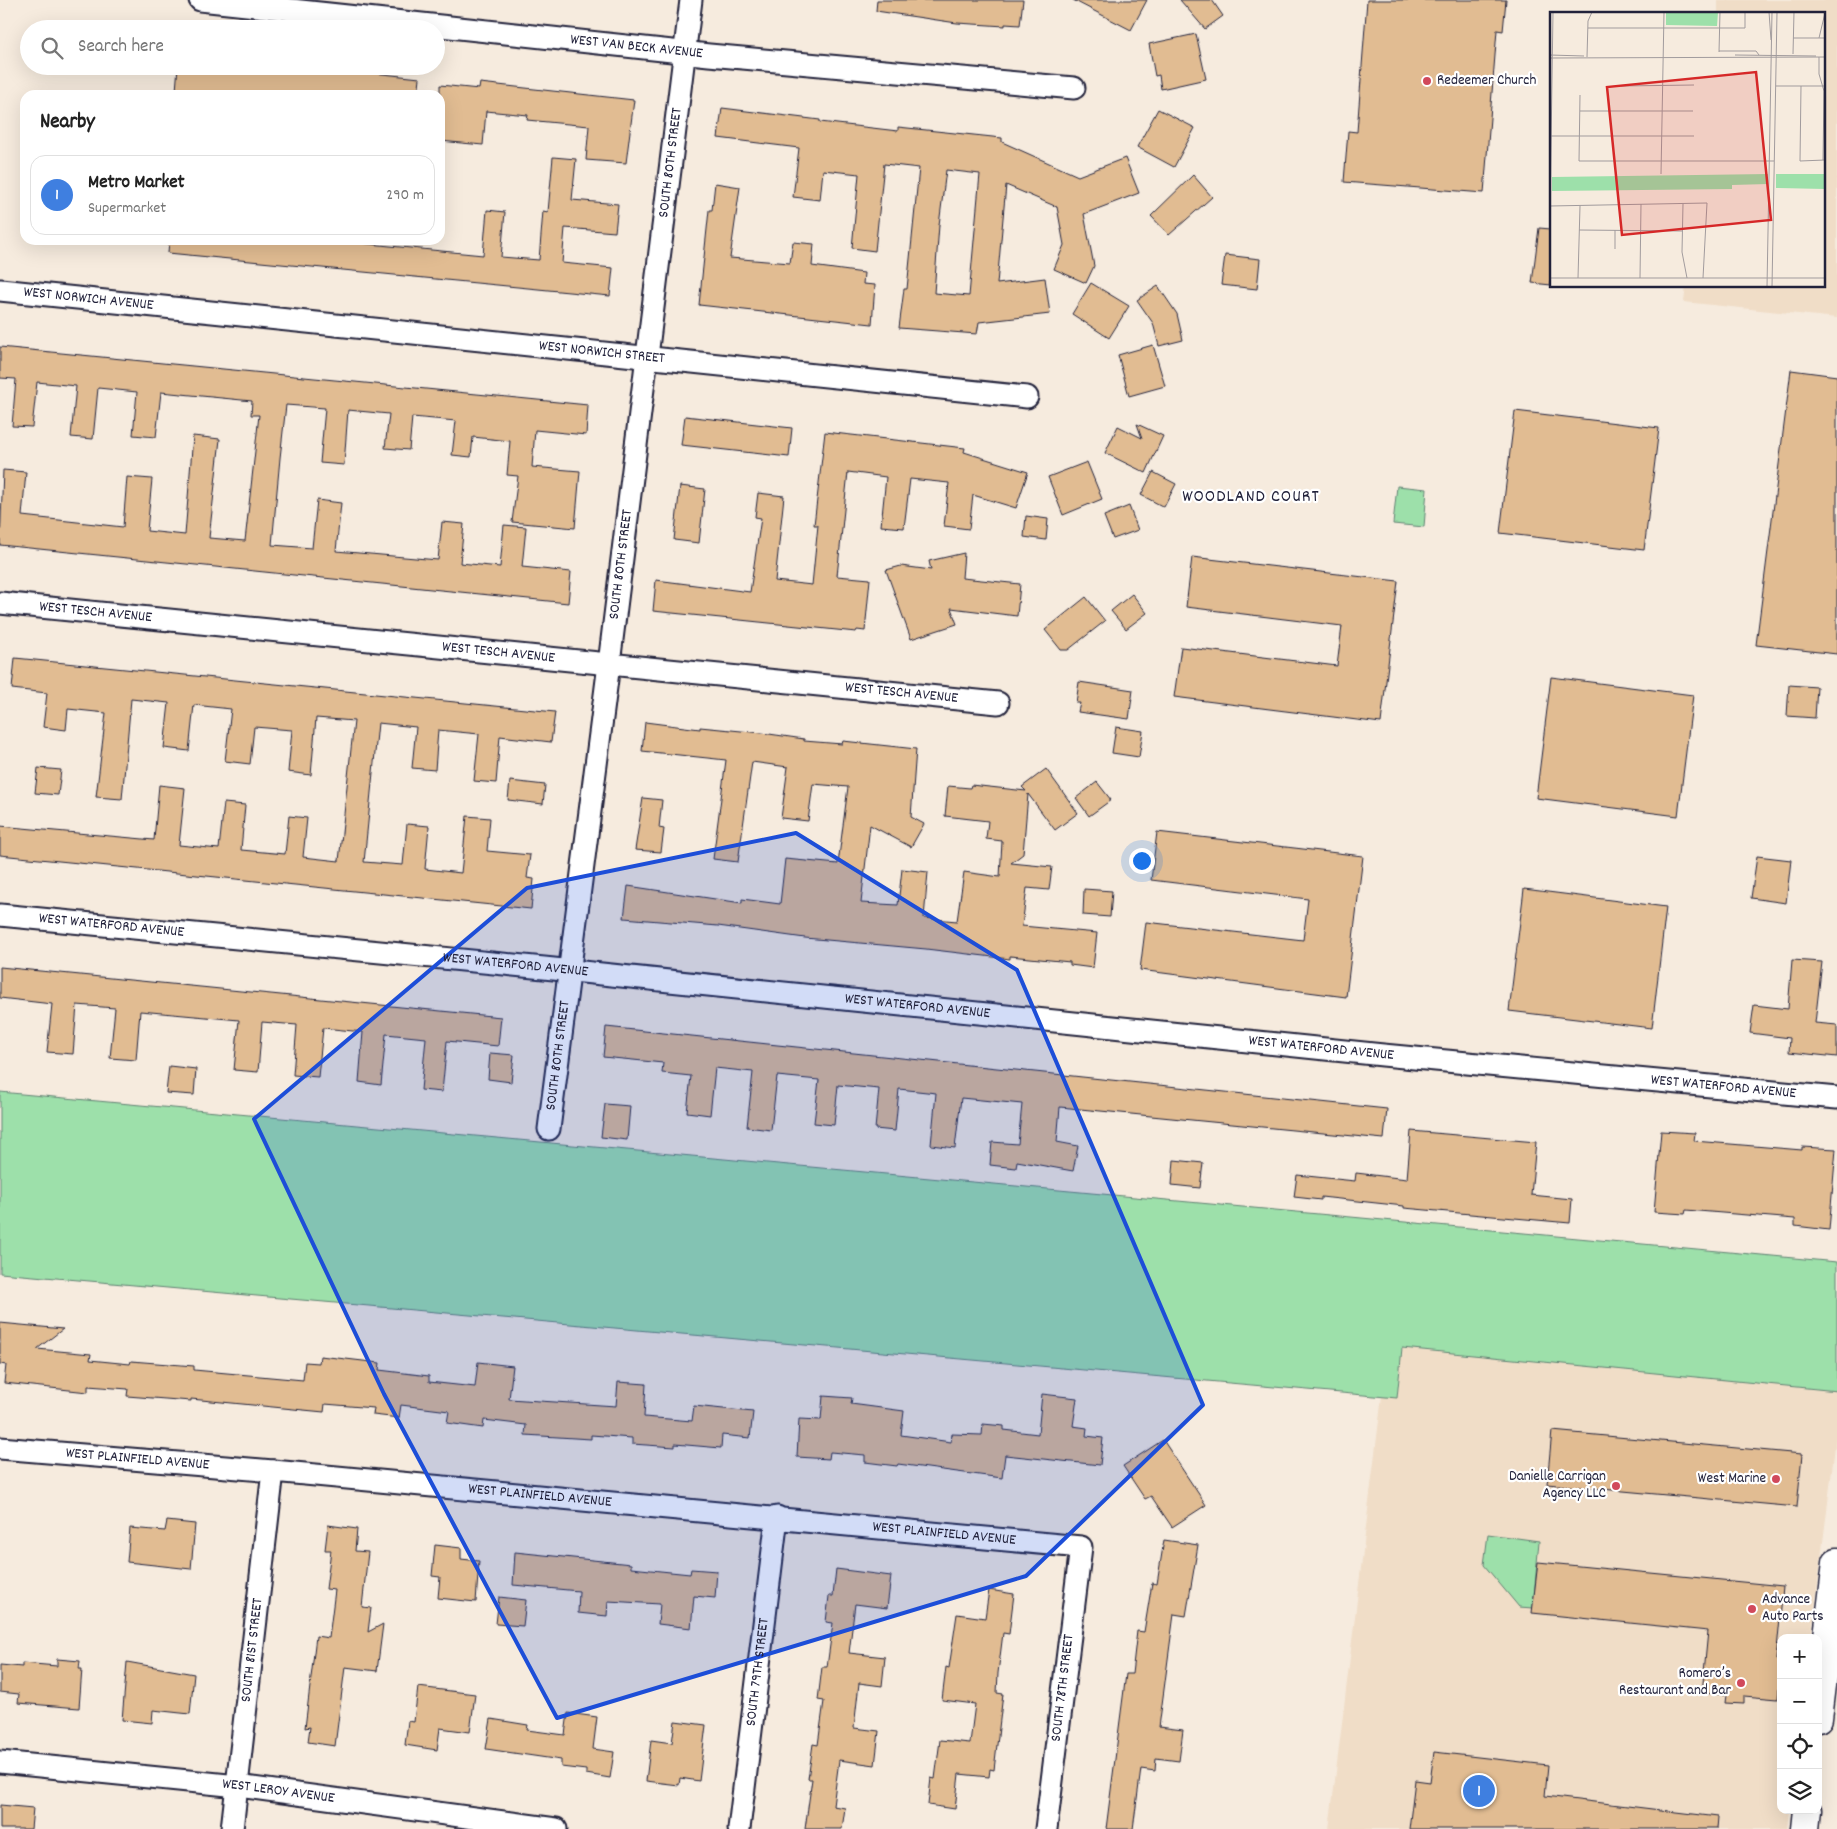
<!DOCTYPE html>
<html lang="en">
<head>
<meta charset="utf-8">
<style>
	body { margin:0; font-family:Dekko,sans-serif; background:#f6f6f6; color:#222 }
	.controls { position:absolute; right:15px; bottom:15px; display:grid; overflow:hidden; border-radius:10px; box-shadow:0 5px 20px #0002 }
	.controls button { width:45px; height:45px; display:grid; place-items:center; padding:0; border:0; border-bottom:1px solid #e0e0e0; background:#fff; color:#222; font:25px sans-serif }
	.you { position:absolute; left:1141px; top:860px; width:18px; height:18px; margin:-12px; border:4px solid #fff; border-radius:50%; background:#1a73e8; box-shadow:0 0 0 8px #1a73e833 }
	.badge { display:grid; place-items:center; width:32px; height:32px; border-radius:50%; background:#d1495b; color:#fff; font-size:16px; font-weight:700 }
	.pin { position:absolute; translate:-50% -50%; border:2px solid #fff; box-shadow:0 1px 5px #0006 }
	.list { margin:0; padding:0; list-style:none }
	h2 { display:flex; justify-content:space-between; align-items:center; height:65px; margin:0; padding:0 20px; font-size:21px }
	h2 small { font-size:16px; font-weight:400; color:#767676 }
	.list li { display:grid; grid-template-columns:32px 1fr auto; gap:15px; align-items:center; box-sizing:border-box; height:80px; margin:0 10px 10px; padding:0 10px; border:1px solid #e0e0e0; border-radius:15px }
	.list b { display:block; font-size:19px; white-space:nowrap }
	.list p { margin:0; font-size:16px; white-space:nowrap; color:#767676 }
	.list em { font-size:16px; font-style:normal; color:#767676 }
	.icon { flex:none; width:28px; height:28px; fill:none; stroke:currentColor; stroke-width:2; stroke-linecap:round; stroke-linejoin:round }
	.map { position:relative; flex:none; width:1837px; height:1829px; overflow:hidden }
	.search { position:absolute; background:#fff; box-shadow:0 5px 20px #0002; left:20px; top:20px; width:425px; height:55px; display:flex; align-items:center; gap:12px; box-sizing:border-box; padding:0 18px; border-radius:28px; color:#767676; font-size:19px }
	.panel { position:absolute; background:#fff; box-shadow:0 5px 20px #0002; left:20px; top:90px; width:425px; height:155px; border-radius:15px }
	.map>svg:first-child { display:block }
	.built { fill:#f0ddc7 }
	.green { fill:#9de0aa; stroke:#608172 }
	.building { fill:#e1bc92; stroke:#22223b; fill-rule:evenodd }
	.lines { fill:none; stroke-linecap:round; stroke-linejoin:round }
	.street-casing { stroke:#22223b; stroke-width:25 }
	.secondary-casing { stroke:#22223b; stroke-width:31 }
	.street { stroke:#fff; stroke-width:21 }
	.secondary { stroke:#fff; stroke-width:28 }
	.marked { fill:#1d4ed8; fill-opacity:0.2; stroke:#1d4ed8; stroke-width:4; stroke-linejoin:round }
	.poi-dot { fill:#d1495b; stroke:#fff; stroke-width:2 }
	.labels { text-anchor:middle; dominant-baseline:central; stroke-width:4.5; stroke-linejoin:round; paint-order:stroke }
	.street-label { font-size:15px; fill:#22223b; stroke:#fff }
	.poi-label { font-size:15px; fill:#22223b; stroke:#fff; text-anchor:end }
	.quarter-label { font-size:18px; letter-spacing:1px; fill:#22223b; stroke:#fff }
	.inset-road { fill:none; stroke:#a19b9d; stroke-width:1 }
	.view { fill:#d62828; fill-opacity:0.15; stroke:#d62828; stroke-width:2.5 }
	.inset-edge { fill:none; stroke:#22223b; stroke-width:2.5 }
</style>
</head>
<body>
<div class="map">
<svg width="1837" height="1829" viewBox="0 0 1837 1829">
	<rect width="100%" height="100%" fill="#f6ebde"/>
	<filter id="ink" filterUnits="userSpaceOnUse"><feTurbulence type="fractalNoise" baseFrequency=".02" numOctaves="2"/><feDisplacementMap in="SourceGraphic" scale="10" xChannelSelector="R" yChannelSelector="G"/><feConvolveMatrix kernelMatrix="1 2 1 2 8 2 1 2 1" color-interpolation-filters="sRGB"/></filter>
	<g filter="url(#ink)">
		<!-- built -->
		<g class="built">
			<path d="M1718,0h119v318l-153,-16 2,-16h137v-272h-105z"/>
			<path d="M1402,1348l435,43v39l-26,208h-30v172h8l-2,19h-458l53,-433 15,2z"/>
		</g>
		<!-- green -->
		<g class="green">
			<path d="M1397,486l30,3 -3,38 -31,-3z"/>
			<path d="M0,1092l1837,170v129l-435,-43 -5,50 -1397,-125z"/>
			<path d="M1488,1534l51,7 -6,67 -14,-1 -35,-42z"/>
		</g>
		<!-- building -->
		<g class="building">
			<path d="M877,0h146l-3,25 -15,-1v2l-48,-3 -81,-12z"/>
			<path d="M1073,0h74l-16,30z"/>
			<path d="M1180,0h32l11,16 -18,13z"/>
			<path d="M1367,0h139l-3,31 -6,-1 -13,163 -140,-11 4,-51 9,1z"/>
			<path d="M1196,34l10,45 -45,10 -2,-14 -4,1 -6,-32z"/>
			<path d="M178,66h90l67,8 1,-5 84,9 -2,17h-201l-41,-4z"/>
			<path d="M480,83l154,17 -8,63 -40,-3 3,-34 -62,-6 1,-5 -42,-4 -3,34 -43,-4v-56l39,4z"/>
			<path d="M722,108l98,12v2l78,9v-4l104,11v4l76,34 47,-18 14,35 -55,21 10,52 -8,17 -32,-14 10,-24 -7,-38 -51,-22 -9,99 48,-6 5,36 -71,8 -2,12 -78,-6 5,-39h3l12,-121 -35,-4 -9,87 -23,-3 7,-74 -36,-4 -3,30 -27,-3 6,-49 -81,-10zM946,170l34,4 -11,122 -35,-3 5,-68z"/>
			<path d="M1158,109l37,19 -21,39 -37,-20z"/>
			<path d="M553,157l23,2 -4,41 46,4 -3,28 -50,-4 -3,35 51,5 -3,28 -442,-43 1,-13h159l155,15 4,-45 18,2 -4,45 38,3 4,-49 5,1z"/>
			<path d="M1193,175l19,22 -43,38 -18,-19z"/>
			<path d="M715,183l25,4 -10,71 60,5 3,-21 21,2 -2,22 52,7 -1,11 12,1 -3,39 -173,-19 10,-95h3z"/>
			<path d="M1539,228l12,1v56l-19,-2z"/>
			<path d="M1225,255l35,4 -3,30 -36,-4z"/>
			<path d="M1091,283l38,23 -20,32 -37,-24z"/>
			<path d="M1158,286l19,28 6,26 -24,6 -6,-23 -16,-23z"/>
			<path d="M1153,345l12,41 -36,10 -11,-41z"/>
			<path d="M0,347l588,58 -2,30 -51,-5 -3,37 48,4 -5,57 -63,-6 6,-46 -11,-1 3,-34 -37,-4 -2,20 -19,-2 4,-34 -44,-4 -3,33 -24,-2 4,-34 -41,-4 -4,55 -24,-2 5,-55 -39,-3 -6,53 -8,87 40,3 5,-48 24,3 -5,48 102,9 4,-38 22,2 -4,39 40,4 4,-42 22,2 -4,40 49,5 -3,31 -568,-58 3,-75 23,2 -4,44 101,11 4,-50 25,2 -5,52 38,4 8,-99 27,3 -11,99 36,3 14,-126h-8l1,-14 -91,-9 -5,45 -23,-2 4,-43 -39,-4 -5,51 -22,-2 5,-51 -39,-4 -5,45 -20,-1 4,-47 -16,-1z"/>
			<path d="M1791,370l46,6v278l-81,-9z"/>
			<path d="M1515,411l144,17 -15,122 -144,-17z"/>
			<path d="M685,416l107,12 -3,29 -108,-12z"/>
			<path d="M1137,424l26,12 -17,37 -41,-20 13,-27 24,12z"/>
			<path d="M825,432l140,16 -1,4 64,20 -12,36 -43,-13 -4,34 -25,-3 5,-43 -39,-4 -6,49 -23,-2 5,-49 -38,-5 -11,104 33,3 -5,52 -8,-1 -1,2 -203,-21 3,-31 94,12 11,-74 -6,-1 3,-24 26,3 -9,85 37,4 6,-60h-4z"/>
			<path d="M1087,462l15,37 -39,16 -15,-38z"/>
			<path d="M1153,472l23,12 -12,23 -23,-12z"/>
			<path d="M680,486l25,3 -6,54 -25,-3z"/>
			<path d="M1129,506l9,24 -25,9 -9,-23z"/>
			<path d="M1026,516l22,3 -2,21 -22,-3z"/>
			<path d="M964,553l-2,25 58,6 -3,32 -66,-8 6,16 -46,15 -25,-69 15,-4 30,4 -2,-9z"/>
			<path d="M1192,557l206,24 -17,142 -207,-26 7,-50 156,19 5,-40 -156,-19z"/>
			<path d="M1132,594l15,19 -21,16 -15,-18z"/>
			<path d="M1086,597l19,24 -37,29h-7l-16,-20z"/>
			<path d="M15,658l540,54 -4,30 -51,-6 -4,47 -22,-2 5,-47 -41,-4 -3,40 -23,-2 4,-41 -38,-4 -14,139 39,3 4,-41 22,2 -4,43 36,4 6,-57 23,2 -3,33 43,4 -3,23 7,1 -3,30 -531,-54v-29l154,14 5,-55 26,3 -6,57 40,4 5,-46 21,2 -4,45 44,4 4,-38 18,2 -4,39 36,4 15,-140 -38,-3 -5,57 -23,-3 4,-42 -38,-3 -4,37 -25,-3 6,-52 -37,-4 -5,46 -25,-3 5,-45 -38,-4 -9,100 -26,-2 10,-84 -38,-4 -2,21 -23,-3 4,-34 -35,-4z"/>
			<path d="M1551,677l142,18 -15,121 -142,-18z"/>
			<path d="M1079,682l54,8 -4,29 -51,-7 2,-9h-4z"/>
			<path d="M1789,685l28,2 -2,31 -28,-2z"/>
			<path d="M645,722l55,7v-2l62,6 42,6v2l38,3 1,-3 73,8 -5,68 13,7 -13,23 -41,-22 -9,78 37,2 4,-36 26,3 -4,46 33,3 7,-49 36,5 2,-36 -16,-2 2,-18 -43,-5 3,-30 22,2 1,-3 55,6 -4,-4 24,-18 32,44 -23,17 -27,-36 -5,60 -12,9 41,4 -3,23 -22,-2 -5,38 75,7 -4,35 -23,-3v-3l-60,-6v3l-84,-10 -121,-11 -87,-12 -94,-8 4,-32 114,17v-4l38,5 5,-45 53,5 10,-77 -35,-3 -5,37 -27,-3 7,-51 -36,-5 -14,100 -25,-3 13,-99 -84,-9z"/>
			<path d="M1116,727l27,4 -4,26 -27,-4z"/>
			<path d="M38,768l23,2 -3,25 -23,-2z"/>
			<path d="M510,781l35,4 -2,19 -35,-4z"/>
			<path d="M1097,782l14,18 -22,16 -13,-18z"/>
			<path d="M643,798l19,2 -3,28 5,1 -3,23 -26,-2z"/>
			<path d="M1157,832l206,24 -17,141 -206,-27 6,-48 157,18 5,-41 -157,-19z"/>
			<path d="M1757,856l34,4 -5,43 -35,-5z"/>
			<path d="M1084,889l28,2 -2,26 -27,-2z"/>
			<path d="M1524,889l142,18 -14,121 -143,-17z"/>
			<path d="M1792,960l30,2 -7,61 22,2v32l-48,-5 1,-14 -40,-5 4,-28 34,4z"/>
			<path d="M0,967l501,50 -3,29 -51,-5 -5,51 -21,-2 5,-52 -40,-4 -5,51 -22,-3 4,-50 -40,-4 -5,49 -25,-2 4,-50 -35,-3 -4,50 -24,-2 5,-50 -99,-9 -4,49 -26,-2 5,-50 -38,-3 -4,49 -26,-2 5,-48 -52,-6z"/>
			<path d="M606,1027l781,82 -3,30 -324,-32 -3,35 21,4 -5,25 -56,-10 -1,7 -26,-3 2,-23 26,2 4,-40 -61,-6 -6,50 -24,-3 5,-52 -37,-4 -4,42 -20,-2 4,-40 -41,-4 -4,40 -20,-2 5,-43 -42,-4 -6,54 -24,-3 6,-55 -38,-4 -5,47 -23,-3 4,-36 -29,-3 1,-10 -60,-6z"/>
			<path d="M490,1053l24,2 -3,27 -23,-3z"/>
			<path d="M169,1066l27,3 -2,26 -28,-2z"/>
			<path d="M605,1104l25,2 -3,34 -26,-3z"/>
			<path d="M1411,1131l125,11 -5,53 41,4 -2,24 -166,-15v-2l-83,-9v3l-27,-3 3,-22 58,6 1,-8 51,6z"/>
			<path d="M1661,1131l34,2 -1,8 108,9v-3l34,2 -7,81 -34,-4v-7l-109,-9 -1,4 -31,-2z"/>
			<path d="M1174,1160l29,3 -3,25 -28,-3z"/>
			<path d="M0,1323l63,6 -26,20 54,5 -1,6 40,4 1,-3 63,5v4l109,10 2,-18 14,1 1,-7 60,7 -1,7 50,6v6l46,5 3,-25 35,4 -4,33 107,7 2,-24 28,2 -2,33 48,4 2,-15 59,6 -3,26 -28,-3 -1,13 -46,-4v3l-43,-3v-6l-41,-3v4l-66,-4 1,-10 -42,-5 -1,8 -36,-5 2,-12 -48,-6 -2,13 -26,-3 1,-7 -49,-4 -1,8 -133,-13v2l-64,-5 1,-7 -40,-3v6l-84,-9 2,-18 -6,-1z"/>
			<path d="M1042,1394l35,4 -4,28 14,2 -1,8 17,2 -3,27 -95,-10 -3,23 -104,-14 -1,2 -32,-4v-7l-35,-3 -1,7 -32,-2 2,-38 22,1 2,-24 29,2 -1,6 53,7 -3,24 50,7 1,-8 30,1 1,-11 21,2v4l34,4z"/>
			<path d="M1552,1431l250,23 -5,53 -250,-23z"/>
			<path d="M1163,1440l43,65 -34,22 -21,-31 -6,3 -22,-33z"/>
			<path d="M167,1521l28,3 -4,45 -64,-7 3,-34 35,3z"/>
			<path d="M328,1525l29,4 -2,22 13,1 -6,55 9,1 -3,24 15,-8 -6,47 -32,-4 -10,79 -27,-4 2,-15 -5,1 11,-92 13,2 6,-48 -9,-1 5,-39h-6z"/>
			<path d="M1164,1540l34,5 -12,71 -12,-2 -15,113 24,3 -4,31 -23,-3 -1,13 -14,-2 -8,60h-27l20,-155h6l5,-43 7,1 8,-49 5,1z"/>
			<path d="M435,1545l26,3v11l18,2 -3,41 -38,-4 2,-21 -8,-1z"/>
			<path d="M515,1552l116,12v4l59,6 1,-5 26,2 -2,27 -21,-2 -3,32 -33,-4 2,-20 -52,-3 -1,15 -29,-3 1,-22 -66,-6z"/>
			<path d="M1538,1562l245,24 -7,74 5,1 -3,38 -34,-3v8l-19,-1 1,-8 -24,-2 6,-62 -176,-18z"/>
			<path d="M836,1569l55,7 -4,32 -32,-4 -6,49 36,4 -3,29 -23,-3 -5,45 25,3 -4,34 -36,-5 -6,46 12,2 -3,21h-37l7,-50h-4l5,-35 5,1 6,-44 -6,-1 4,-33h5l6,-44 -7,-1 3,-26h4z"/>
			<path d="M989,1590l25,4 -5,40 -6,-1 -5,40 -1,20 6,1 -9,76 -4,-1 -1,8 -30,-3 -4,35 -27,-4 3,-27 4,1 5,-39 30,3 5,-39 -33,-4 4,-33 3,1 8,-54 28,4z"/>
			<path d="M499,1597l27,3 -3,26 -27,-2z"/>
			<path d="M57,1659l23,2 -1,8h3l-3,39 -61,-5 1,-9 -19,-2v-27l22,2v-4l35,3z"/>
			<path d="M127,1662l67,12 -4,40 -37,-4 -1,13 -30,-3z"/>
			<path d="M418,1687l57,7 -5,38 -30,-4 -3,22 -32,-5 3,-24 6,1z"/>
			<path d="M568,1713l29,4 -4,32 21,3 -4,26 -24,-4v-4l-25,-3v-7l-75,-11 5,-30 37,6 -1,5 38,5z"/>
			<path d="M675,1721l31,4 -7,56 -19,-3 -1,7 -33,-4 5,-41 21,3z"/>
			<path d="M1434,1752l114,13 -3,31 173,21 -1,12h-308l6,-49 15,2z"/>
			<path d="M0,1805l33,3 -2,21h-31z"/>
		</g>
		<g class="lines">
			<defs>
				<g id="street">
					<path id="s1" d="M200,0l509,55 365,33"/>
					<path id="s2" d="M0,290l1027,107"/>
					<path id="s3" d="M0,603l998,100"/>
					<path id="s4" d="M0,915l544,53 839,87 454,43"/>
					<path id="s5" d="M549,1129l60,-465 82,-664"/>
					<path id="s6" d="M0,1448l273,23 808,76 -35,282"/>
					<path id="s7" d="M0,1762l238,24 318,43"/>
					<path id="s8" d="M232,1829l41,-358"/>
					<path id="s9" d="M739,1829l38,-312"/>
				</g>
				<g id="secondary">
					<path d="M1818,1718l19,-156"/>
					<path d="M1805,1829l2,-19"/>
				</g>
			</defs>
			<!-- street casing -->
			<use href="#street" class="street-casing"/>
			<!-- secondary casing -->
			<use href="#secondary" class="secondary-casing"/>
			<!-- street -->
			<use href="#street" class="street"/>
			<!-- secondary -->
			<use href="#secondary" class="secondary"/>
		</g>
	</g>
	<!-- marked area -->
	<path class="marked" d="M796,833l221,137 186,435 -177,171 -469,142 -173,-324 -130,-275 273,-231z"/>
	<!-- markers -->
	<g class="poi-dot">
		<circle cx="1427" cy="81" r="5"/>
		<circle cx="1776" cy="1479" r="5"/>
		<circle cx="1616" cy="1486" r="5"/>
		<circle cx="1752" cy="1609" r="5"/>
		<circle cx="1741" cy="1683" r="5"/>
	</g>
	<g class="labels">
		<!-- street labels -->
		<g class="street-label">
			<text stroke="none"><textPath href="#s1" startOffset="439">WEST VAN BECK AVENUE</textPath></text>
			<text stroke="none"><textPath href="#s5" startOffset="974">SOUTH 80TH STREET</textPath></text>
			<text stroke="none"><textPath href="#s2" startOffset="89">WEST NORWICH AVENUE</textPath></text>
			<text stroke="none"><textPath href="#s2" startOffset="605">WEST NORWICH STREET</textPath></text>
			<text stroke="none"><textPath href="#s5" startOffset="569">SOUTH 80TH STREET</textPath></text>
			<text stroke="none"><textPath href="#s3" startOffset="96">WEST TESCH AVENUE</textPath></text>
			<text stroke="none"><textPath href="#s3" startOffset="501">WEST TESCH AVENUE</textPath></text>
			<text stroke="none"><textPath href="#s3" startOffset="906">WEST TESCH AVENUE</textPath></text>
			<text stroke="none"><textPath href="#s4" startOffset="112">WEST WATERFORD AVENUE</textPath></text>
			<text stroke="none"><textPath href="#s4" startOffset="518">WEST WATERFORD AVENUE</textPath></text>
			<text stroke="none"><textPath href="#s4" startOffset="922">WEST WATERFORD AVENUE</textPath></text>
			<text stroke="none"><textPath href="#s4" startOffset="1328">WEST WATERFORD AVENUE</textPath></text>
			<text stroke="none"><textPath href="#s5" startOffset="74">SOUTH 80TH STREET</textPath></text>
			<text stroke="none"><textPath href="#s4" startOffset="1732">WEST WATERFORD AVENUE</textPath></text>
			<text stroke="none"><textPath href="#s6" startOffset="138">WEST PLAINFIELD AVENUE</textPath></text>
			<text stroke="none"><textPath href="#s6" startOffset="542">WEST PLAINFIELD AVENUE</textPath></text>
			<text stroke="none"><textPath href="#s6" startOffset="948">WEST PLAINFIELD AVENUE</textPath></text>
			<text stroke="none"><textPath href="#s8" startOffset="180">SOUTH 81ST STREET</textPath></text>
			<text stroke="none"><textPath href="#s9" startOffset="158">SOUTH 79TH STREET</textPath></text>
			<text transform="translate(1063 1688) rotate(-83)">SOUTH 78TH STREET</text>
			<text stroke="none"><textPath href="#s7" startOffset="280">WEST LEROY AVENUE</textPath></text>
		</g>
		<!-- poi labels -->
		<g class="poi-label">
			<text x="1437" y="81" text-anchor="start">Redeemer Church</text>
			<text x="1606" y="1477">Danielle Carrigan<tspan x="1606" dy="17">Agency LLC</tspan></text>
			<text x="1766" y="1479">West Marine</text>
			<text x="1762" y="1600" text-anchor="start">Advance<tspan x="1762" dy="17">Auto Parts</tspan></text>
			<text x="1731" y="1674">Romero’s<tspan x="1731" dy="17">Restaurant and Bar</tspan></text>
		</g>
		<!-- quarter labels -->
		<g class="quarter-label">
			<text x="1251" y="497">WOODLAND COURT</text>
		</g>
	</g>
	<!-- overview -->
	<g transform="translate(1550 12)">
		<rect width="275" height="275" fill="#f6ebde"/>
		<path d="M116,0h52l-1,14 -51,-1zM218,162v10l-36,1v4l-180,2v-14zM226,162h49v15l-49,-1z" fill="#9de0aa"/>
		<path class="inset-road" d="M219,0l2,28M38,16h157v-16M243,26h32M269,26l6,-25M169,39h37l3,4M169,40l1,-40M243,42l1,-42M0,43l34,1M185,43l81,1M37,45l1,-36 4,-9M269,45v17l5,17 -1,69M0,46l275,-1M71,74l73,-1M226,74h48M251,74l-1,75 25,-1M30,83l-1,66h195M30,99h113M1,124h143M111,162l3,-162M133,192l-1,48 5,26M0,194l157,-3 -4,75M0,202l3,-202M29,218l103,1M65,218v19M0,266h275M28,266l2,-72M90,266l1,-74M217,275l5,-275M222,275l5,-275"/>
		<path class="view" d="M206,60l15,148 -149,15 -15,-148z"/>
		<rect width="275" height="275" class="inset-edge"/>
	</g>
</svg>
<div class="controls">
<button>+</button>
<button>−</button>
<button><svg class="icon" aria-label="locate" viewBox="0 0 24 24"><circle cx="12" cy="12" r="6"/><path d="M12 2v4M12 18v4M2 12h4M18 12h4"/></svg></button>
<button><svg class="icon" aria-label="layers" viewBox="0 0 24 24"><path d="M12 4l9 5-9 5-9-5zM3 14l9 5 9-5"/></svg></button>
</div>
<div class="you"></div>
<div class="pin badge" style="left:1479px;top:1791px;background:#3f7fe0">1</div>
<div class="search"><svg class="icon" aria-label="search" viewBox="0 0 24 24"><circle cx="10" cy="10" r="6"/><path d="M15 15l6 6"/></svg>Search here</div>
<section class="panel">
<h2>Nearby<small></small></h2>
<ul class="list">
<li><span class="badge" style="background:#3f7fe0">1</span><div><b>Metro Market</b><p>Supermarket</p></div><em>290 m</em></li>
</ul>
</section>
</div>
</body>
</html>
